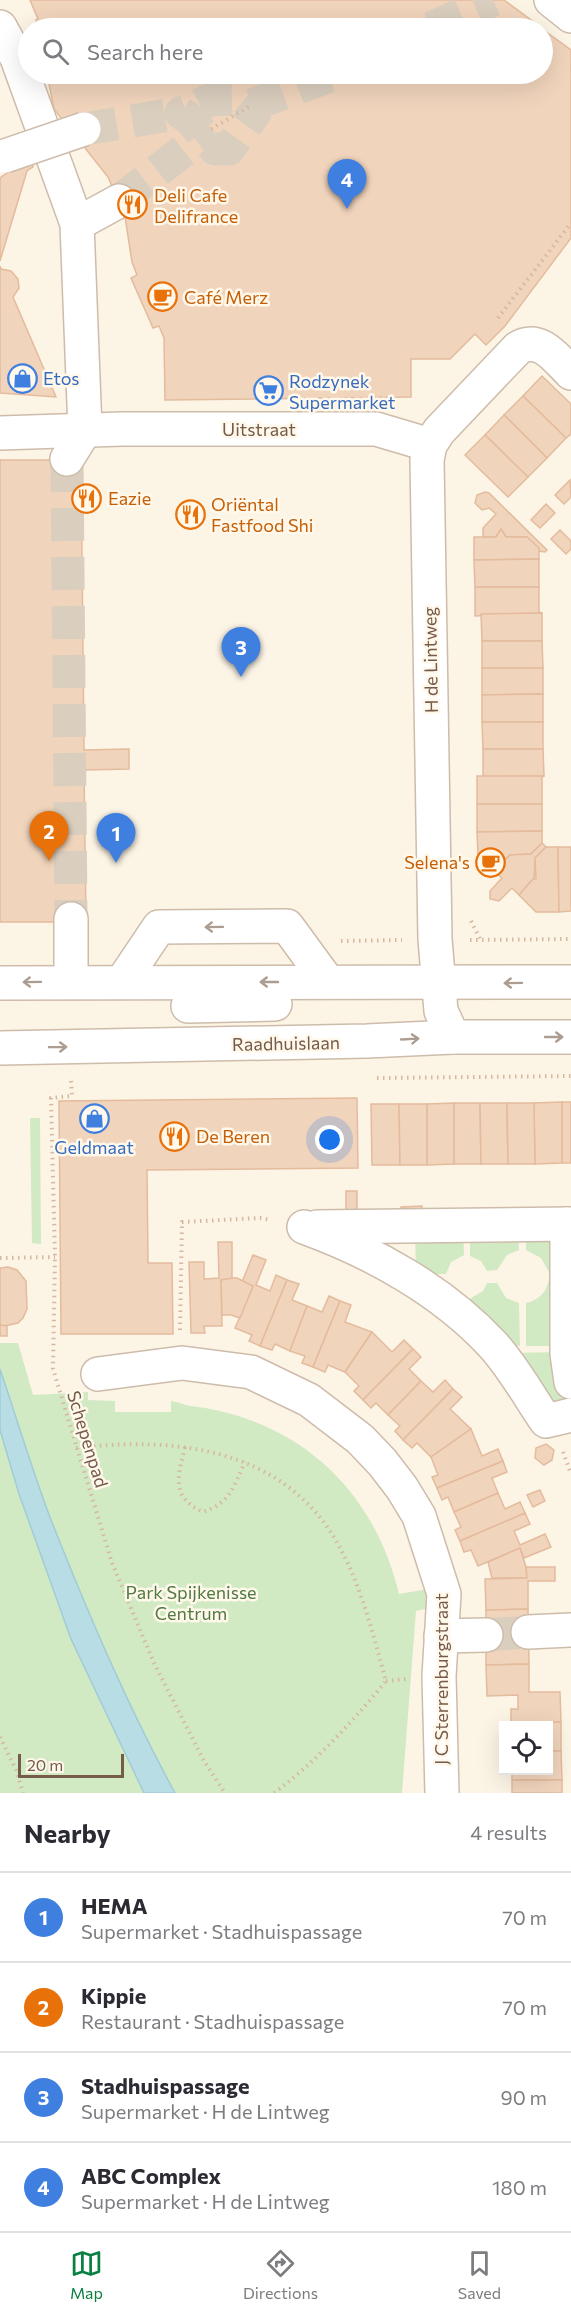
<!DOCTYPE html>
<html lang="en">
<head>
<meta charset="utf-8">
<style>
	body { margin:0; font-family:Commissioner,sans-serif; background:#f2f2f3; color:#2b2b33 }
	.controls { position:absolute; right:18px; bottom:18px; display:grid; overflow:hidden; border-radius:0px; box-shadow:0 6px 24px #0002 }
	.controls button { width:54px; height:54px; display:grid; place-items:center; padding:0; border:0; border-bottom:2px solid #e1e1e2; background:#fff; color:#2b2b33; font:30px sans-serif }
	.scale { position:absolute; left:18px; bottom:15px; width:106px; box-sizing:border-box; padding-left:6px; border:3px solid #755b4a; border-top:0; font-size:16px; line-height:21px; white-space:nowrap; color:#755b4a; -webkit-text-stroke:4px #fff8eb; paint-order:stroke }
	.you { position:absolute; left:330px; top:1140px; width:21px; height:21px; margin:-15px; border:4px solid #fff; border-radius:50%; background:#1a73e8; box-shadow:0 0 0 9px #1a73e833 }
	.badge { display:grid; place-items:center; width:39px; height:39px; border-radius:50%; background:#0b8043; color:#fff; font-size:20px; font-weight:700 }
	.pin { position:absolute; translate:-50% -50px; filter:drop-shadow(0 2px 3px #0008) }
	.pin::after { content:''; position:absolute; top:32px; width:21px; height:18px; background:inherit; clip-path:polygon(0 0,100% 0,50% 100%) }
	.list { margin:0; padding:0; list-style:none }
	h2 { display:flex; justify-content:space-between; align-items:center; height:78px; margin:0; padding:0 24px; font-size:26px }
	h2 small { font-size:20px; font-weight:400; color:#7c7c81 }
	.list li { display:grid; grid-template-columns:39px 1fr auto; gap:18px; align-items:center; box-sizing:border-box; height:90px; padding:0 24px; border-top:2px solid #e1e1e2 }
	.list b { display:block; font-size:22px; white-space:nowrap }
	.list p { margin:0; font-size:20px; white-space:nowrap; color:#7c7c81 }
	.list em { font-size:20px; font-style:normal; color:#7c7c81 }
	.icon { flex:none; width:33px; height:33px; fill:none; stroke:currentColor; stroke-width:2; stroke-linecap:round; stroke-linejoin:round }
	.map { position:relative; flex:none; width:571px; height:1793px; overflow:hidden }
	.search { position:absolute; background:#fff; box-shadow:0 6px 24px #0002; left:18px; right:18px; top:18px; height:66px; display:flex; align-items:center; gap:15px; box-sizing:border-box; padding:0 21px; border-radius:33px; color:#7c7c81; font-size:22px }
	.sheet { height:438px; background:#fff }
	nav { display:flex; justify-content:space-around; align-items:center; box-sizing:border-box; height:84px; border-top:2px solid #e1e1e2; background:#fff; font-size:16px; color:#7c7c81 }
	nav a { display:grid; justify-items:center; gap:3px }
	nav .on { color:#0b8043 }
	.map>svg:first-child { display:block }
	.green { fill:#d1eac3 }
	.water { fill:#b9dde5; stroke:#a0ccd7; stroke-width:1.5 }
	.building { fill:#f1d4bc; stroke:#e4bb9d; stroke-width:1.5 }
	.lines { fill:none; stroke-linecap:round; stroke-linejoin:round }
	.minor-tunnel { stroke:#dacebe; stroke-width:33; stroke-dasharray:33 16; stroke-linecap:butt }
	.minor-casing { stroke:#cebcab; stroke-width:36 }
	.path { stroke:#d6b7a0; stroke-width:4; stroke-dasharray:1.5 4.5; stroke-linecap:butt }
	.minor { stroke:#fff; stroke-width:33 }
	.minor-bridge-casing { stroke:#cebcab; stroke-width:36; stroke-linecap:butt }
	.minor-bridge { stroke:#fff; stroke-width:33 }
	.oneway { stroke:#ac9d92 }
	.labels { text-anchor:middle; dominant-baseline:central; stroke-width:5; stroke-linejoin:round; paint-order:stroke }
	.food-label { font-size:18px; fill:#c56008; stroke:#fff8eb; text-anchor:start }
	.shop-label { font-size:18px; fill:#366cbe; stroke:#fff8eb; text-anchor:start }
	.street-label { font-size:18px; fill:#755b4a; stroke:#fff8eb }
	.park-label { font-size:18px; fill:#507a42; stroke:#fff8eb }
</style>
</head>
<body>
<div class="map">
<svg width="571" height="1793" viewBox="0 0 571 1793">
	<rect width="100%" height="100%" fill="#fcf4e5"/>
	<!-- green -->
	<g class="green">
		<path d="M30,1118h10l1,126 -9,-1z"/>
		<path d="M518,1228l1,22 -12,5 -10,15 -10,1 -6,-10 -11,-5v-27z"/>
		<path d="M526,1228h35v44h-12l-8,-14 -15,-8z"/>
		<path d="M415,1229h48l1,26 -13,7 -5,12h-30z"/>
		<path d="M561,1279l1,67h-36v-43c13,-3 20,-10 23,-23z"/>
		<path d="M487,1283h10l9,15 13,5 1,43h-19l-30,-31v-17l12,-7z"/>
		<path d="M0,1343h18l15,52 55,-3v8l27,1v11h56v-11c8,1 12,4 20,5 107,13 183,83 208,188l29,-5 2,19 -14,3 -14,182h-402z"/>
		<path d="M562,1352v15l9,32 -27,11 -39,-57z"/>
	</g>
	<!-- water -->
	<path class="water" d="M0,1369c17,50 32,101 51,151 37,93 76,185 124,273h-31l-73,-154 -52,-145 -19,-64z"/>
	<!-- building -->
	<g class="building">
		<path d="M30,0h474l38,28h-504l-2,-8 2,-1z"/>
		<path d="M542,29l29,21v188l-66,88 -19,19 -11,-11 -25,25h-39v38l-246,3 -1,-62 -5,-12 -6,2 -22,-50 6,-3 -5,-13 -7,-45 -17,-40 -54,-68 -7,-35h495z"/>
		<path d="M32,161l1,6 -6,4 -27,90v-83l21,-15z"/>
		<path d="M0,266l1,3 10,2 7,8 1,9 -6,9 43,100 -56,-4z"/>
		<path d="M542,376l29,28v30l-5,4 -43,-42z"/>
		<path d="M523,396l43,42 -19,20 -43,-43z"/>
		<path d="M504,415l43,43 -19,19 -43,-42z"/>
		<path d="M485,435l43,42 -20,20 -43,-42z"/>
		<path d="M0,460h81l3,290 45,-1v20l-45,1 2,149 -28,3h-58z"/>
		<path d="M570,480l1,17 -7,7 -9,-9z"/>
		<path d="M485,492l4,1 58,57 -2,2 -6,-1 -12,-14h-21l-5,-8 -5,8h-13v-9l13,-14 -7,-6 -7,2 -7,-7 2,-8z"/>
		<path d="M546,504l9,9 -15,15 -9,-8z"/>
		<path d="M501,529l5,8h21l12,11v11l-65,1v-23h22z"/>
		<path d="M560,530l11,11v8l-5,5 -15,-15z"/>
		<path d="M539,559v28h-64l-1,-27z"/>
		<path d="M475,587h64v25l3,1 -67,3z"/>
		<path d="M542,613v28h-60l-1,-27z"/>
		<path d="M482,641h60l1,27h-61z"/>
		<path d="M482,668h61v26l-61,1z"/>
		<path d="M543,694v28h-61v-27z"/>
		<path d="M482,722h61v27h-60z"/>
		<path d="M483,749h60l1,27 -61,1z"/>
		<path d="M477,776h67l-2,1v27h-65z"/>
		<path d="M477,804h65v27l-65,1z"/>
		<path d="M542,831v12l-11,11 -21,1 -16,16 -16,-16 -1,-23z"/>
		<path d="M542,843l4,4 -11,11 -1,22 -1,-1 -14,16 -7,-7 -13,13 -9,-2v-8l12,-13 -8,-7 16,-16 21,-1z"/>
		<path d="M546,847h12l1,65h-23l-17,-17 14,-16h3l-1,-21z"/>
		<path d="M558,847h13v64l-12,1z"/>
		<path d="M357,1098l1,70 -211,2 1,93h24l1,71h-112l-2,-233z"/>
		<path d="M562,1102v61l-27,1 -1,-61z"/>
		<rect x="562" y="1102" width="9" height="61"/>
		<path d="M454,1103v61l-27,1v-61z"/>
		<path d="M454,1103h26l1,61h-27z"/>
		<path d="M480,1103h27l1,61h-27z"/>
		<path d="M507,1103h27l1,61h-27z"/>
		<path d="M371,1104h28l1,61h-28z"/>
		<path d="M399,1104h28v61h-27z"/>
		<rect x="346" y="1191" width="11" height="27"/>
		<path d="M422,1206v13h-21v-12z"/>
		<path d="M218,1242h14v37l-11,1 1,46h-18l1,7h-14l-2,-71h15v17l15,-1z"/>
		<path d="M253,1255l13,5 -10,25 14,6 6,-16 11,5 -27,66 -11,-5 3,-6 -17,-7 18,-42 -11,-4z"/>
		<path d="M8,1267l9,3 9,11 1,28 -4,9 -5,5 -14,3 -4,-1v-57z"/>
		<path d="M233,1278h4l16,8 -13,32 -9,-3h-9l-1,-35z"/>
		<path d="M287,1280l12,4 -7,16 15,6 -17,45 -15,-7 -3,6 -12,-4z"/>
		<path d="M329,1296l11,5 -27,66 -11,-4 3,-7 -15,-5 17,-45 15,6z"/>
		<path d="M340,1301l11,4 -6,17 27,10 -27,40 -17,-7 -3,7 -12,-5z"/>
		<path d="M0,1325l7,1v10h-7z"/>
		<path d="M372,1332l20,20 12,-12 9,9 -50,51 -9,-9 5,-5 -14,-14z"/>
		<path d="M413,1349l8,8 -12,12 12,12 -33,34 -12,-12 -5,5 -8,-8z"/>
		<path d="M445,1380l8,9 -50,51 -8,-9 5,-5 -12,-11 33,-34 12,11z"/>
		<path d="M453,1389l9,8 -12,12 21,20 -40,28 -14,-14 -5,5 -9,-8z"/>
		<path d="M471,1429l11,27 16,-7 5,12 -66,27 -5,-11 6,-2 -7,-18z"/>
		<path d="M546,1444l8,6 -2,10 -8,5 -9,-7 1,-10z"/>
		<path d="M503,1461l4,11 -15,6 6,15 -44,19 -6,-15 -6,3 -5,-12z"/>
		<path d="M540,1490l5,11 -12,6 -6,-12z"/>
		<path d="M498,1493l7,16 15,-7 5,11 -65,28 -5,-11 6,-3 -7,-15z"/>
		<path d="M525,1513l5,11 -16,7 6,14 25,-11 6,13 -27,11 -4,-10 -42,18 -7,-16 -7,2 -4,-11z"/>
		<path d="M520,1548l6,19 1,11h-35l-4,-16z"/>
		<path d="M526,1567h29v14h-27v28l-42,1 -1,-31 42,-1z"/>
		<path d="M528,1609l1,55 -43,1v-55z"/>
		<path d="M529,1664v28h31l1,30 -50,1v-14h7v-14l-31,1 -1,-31z"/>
		<path d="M561,1722v29h-13v-25h-37v-3z"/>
		<path d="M548,1751h13l1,29h-50v-10h36z"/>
		<rect x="512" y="1780" width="50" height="13"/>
	</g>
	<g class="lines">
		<!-- minor-tunnel -->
		<g class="minor-tunnel">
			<path d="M431,28l62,-28"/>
			<path d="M245,99l7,6 3,8 -26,36h-14l-25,-30 -9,-6 12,-4 16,-9z"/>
			<path d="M252,105l83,-31"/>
			<path d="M84,129l97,-16"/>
			<path d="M119,201l92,-72"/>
			<path d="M67,459l4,460"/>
			<path d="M486,1635l42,-3"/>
		</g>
		<defs>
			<g id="minor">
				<path d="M551,0l20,16"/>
				<path d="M0,27l17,31 60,166 8,206 -18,29"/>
				<path d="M77,224l42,-23"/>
				<path d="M0,433l122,-4h254l54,16"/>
				<path d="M71,981v-62"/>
				<path d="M122,982l37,-55 128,-1 41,56"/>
				<path d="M0,983l571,-1"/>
				<path d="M188,1006l87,-2"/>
				<path d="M453,1037l-12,-26 -6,-72 -8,-479 3,-15 9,-14 79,-83c22,-13 38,10 53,25"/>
				<path d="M0,1048l367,-7 86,-4h118"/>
				<path d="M567,1224v130l4,28"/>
				<path d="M304,1227c69,25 139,64 189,118 20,22 36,51 53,76l25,-6"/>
				<path d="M317,1227l254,-3"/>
				<path d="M98,1374l84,-11 69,9 58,28 51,39 22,23 20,26 17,28 25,78 -5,82 3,117"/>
				<path d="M528,1632l43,-2"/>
				<path d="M441,1636l45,-1"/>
			</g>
		</defs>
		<!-- minor casing -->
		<use href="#minor" class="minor-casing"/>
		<!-- path -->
		<g class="path">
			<path d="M211,129l41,-24"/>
			<path d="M498,318l73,-95"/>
			<path d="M471,921l10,20"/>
			<path d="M470,940l101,-1"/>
			<path d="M341,941l61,-1"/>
			<path d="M377,1078l194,-2"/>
			<path d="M71,1081l1,15 -21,2 4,159 -2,112 59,194 42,100 50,98 21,32"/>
			<path d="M0,1258l55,-1"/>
			<path d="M180,1330l2,-108 78,-4 11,2"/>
			<path d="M185,1447c-7,29 -15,50 18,65 27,-9 31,-26 42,-50"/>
			<path d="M76,1448c93,-11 197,-2 254,83 29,44 42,100 56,150 -33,40 -70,81 -112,112"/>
			<path d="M563,1452l8,22"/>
			<path d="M386,1681l20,-2"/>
			<path d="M0,1737l16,33 7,23"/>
		</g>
		<!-- minor -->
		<use href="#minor" class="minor"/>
		<defs>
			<path id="minor-bridge" d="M5,156l79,-27"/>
		</defs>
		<!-- minor-bridge casing -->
		<use href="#minor-bridge" class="minor-bridge-casing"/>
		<!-- minor-bridge -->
		<use href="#minor-bridge" class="minor-bridge"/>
	</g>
	<!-- one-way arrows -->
	<defs><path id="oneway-shaft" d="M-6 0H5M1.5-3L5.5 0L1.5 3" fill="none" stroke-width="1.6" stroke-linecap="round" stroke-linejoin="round" transform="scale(1.5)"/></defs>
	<g class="oneway">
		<use href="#oneway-shaft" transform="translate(214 927) rotate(179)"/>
		<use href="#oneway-shaft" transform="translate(32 982) rotate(179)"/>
		<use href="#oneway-shaft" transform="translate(269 982) rotate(-180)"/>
		<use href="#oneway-shaft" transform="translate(513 983) rotate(179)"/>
		<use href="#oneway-shaft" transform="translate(554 1037)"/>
		<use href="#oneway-shaft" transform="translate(410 1039) rotate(-3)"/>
		<use href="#oneway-shaft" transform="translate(58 1047) rotate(-1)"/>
	</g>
	<!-- icons -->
	<defs>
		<symbol id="restaurant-ring" viewBox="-11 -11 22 22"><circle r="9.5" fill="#fff8eb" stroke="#e8710a" stroke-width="1.5"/><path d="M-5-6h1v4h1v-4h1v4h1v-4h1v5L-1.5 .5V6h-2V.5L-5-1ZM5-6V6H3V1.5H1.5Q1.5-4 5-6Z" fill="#e8710a"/></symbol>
		<symbol id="cafe-ring" viewBox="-11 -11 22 22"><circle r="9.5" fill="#fff8eb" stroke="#e8710a" stroke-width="1.5"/><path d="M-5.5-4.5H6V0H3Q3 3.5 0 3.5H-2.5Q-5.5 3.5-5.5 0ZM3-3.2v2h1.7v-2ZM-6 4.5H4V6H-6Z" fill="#e8710a"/></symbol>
		<symbol id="shop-ring" viewBox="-11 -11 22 22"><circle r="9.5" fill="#fff8eb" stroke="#3f7fe0" stroke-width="1.5"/><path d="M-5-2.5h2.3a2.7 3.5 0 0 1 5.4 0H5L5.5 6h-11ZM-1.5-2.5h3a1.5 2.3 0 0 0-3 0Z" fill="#3f7fe0"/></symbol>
		<symbol id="supermarket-ring" viewBox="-11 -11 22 22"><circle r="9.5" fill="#fff8eb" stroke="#3f7fe0" stroke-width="1.5"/><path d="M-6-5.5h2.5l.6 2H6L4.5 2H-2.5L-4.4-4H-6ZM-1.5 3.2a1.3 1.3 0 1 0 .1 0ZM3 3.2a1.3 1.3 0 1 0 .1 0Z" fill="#3f7fe0"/></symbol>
	</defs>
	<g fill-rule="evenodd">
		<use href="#restaurant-ring" x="116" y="188" width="33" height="33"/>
		<use href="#cafe-ring" x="146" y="280" width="33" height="33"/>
		<use href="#shop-ring" x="6" y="362" width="33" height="33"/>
		<use href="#supermarket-ring" x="252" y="374" width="33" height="33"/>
		<use href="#restaurant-ring" x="70" y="482" width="33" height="33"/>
		<use href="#restaurant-ring" x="174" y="498" width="33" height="33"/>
		<use href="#cafe-ring" x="474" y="846" width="33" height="33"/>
		<use href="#shop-ring" x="78" y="1102" width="33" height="33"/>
		<use href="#restaurant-ring" x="158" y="1120" width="33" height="33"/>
	</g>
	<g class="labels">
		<!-- food labels -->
		<g class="food-label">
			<text x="154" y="195">Deli Cafe<tspan x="154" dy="21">Delifrance</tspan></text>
			<text x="184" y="297">Café Merz</text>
			<text x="108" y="498">Eazie</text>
			<text x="211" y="504">Oriëntal<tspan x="211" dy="21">Fastfood Shi</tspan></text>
			<text x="470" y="862" text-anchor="end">Selena's</text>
			<text x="196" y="1136">De Beren</text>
		</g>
		<!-- shop labels -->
		<g class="shop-label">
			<text x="43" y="378">Etos</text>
			<text x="289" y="381">Rodzynek<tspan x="289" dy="21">Supermarket</tspan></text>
			<text x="94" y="1147" text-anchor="middle">Geldmaat</text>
		</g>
		<!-- street labels -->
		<g class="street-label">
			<text x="259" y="429">Uitstraat</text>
			<text transform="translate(430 660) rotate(-91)">H de Lintweg</text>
			<text transform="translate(286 1043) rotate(-1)">Raadhuislaan</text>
			<text transform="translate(88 1439) rotate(73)">Schepenpad</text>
			<text transform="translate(441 1679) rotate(-90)">J C Sterrenburgstraat</text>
		</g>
		<!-- park labels -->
		<g class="park-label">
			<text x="191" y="1592">Park Spijkenisse<tspan x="191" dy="21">Centrum</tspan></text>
		</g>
	</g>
</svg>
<div class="controls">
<button><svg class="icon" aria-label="locate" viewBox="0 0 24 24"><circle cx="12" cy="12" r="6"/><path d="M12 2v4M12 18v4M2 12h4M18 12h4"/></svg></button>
</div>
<div class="scale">20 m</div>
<div class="you"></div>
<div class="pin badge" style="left:116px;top:863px;background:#3f7fe0">1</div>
<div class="pin badge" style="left:49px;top:861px;background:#e8710a">2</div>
<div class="pin badge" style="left:241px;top:677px;background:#3f7fe0">3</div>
<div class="pin badge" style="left:347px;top:209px;background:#3f7fe0">4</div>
<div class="search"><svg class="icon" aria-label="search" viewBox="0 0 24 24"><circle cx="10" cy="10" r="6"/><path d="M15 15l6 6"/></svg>Search here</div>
</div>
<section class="sheet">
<h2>Nearby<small>4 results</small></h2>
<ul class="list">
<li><span class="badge" style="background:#3f7fe0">1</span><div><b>HEMA</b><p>Supermarket · Stadhuispassage</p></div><em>70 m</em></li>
<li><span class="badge" style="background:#e8710a">2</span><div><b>Kippie</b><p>Restaurant · Stadhuispassage</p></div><em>70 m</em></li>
<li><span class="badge" style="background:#3f7fe0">3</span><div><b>Stadhuispassage</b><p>Supermarket · H de Lintweg</p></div><em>90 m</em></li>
<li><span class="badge" style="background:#3f7fe0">4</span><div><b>ABC Complex</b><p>Supermarket · H de Lintweg</p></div><em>180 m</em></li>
</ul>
</section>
<nav>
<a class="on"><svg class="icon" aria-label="map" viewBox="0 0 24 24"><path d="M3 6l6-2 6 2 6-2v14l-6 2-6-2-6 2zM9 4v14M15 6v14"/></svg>Map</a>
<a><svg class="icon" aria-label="directions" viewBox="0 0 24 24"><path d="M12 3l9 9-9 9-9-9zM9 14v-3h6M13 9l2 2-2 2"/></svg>Directions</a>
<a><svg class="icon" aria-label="saved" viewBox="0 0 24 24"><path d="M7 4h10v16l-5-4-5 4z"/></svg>Saved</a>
</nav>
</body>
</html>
